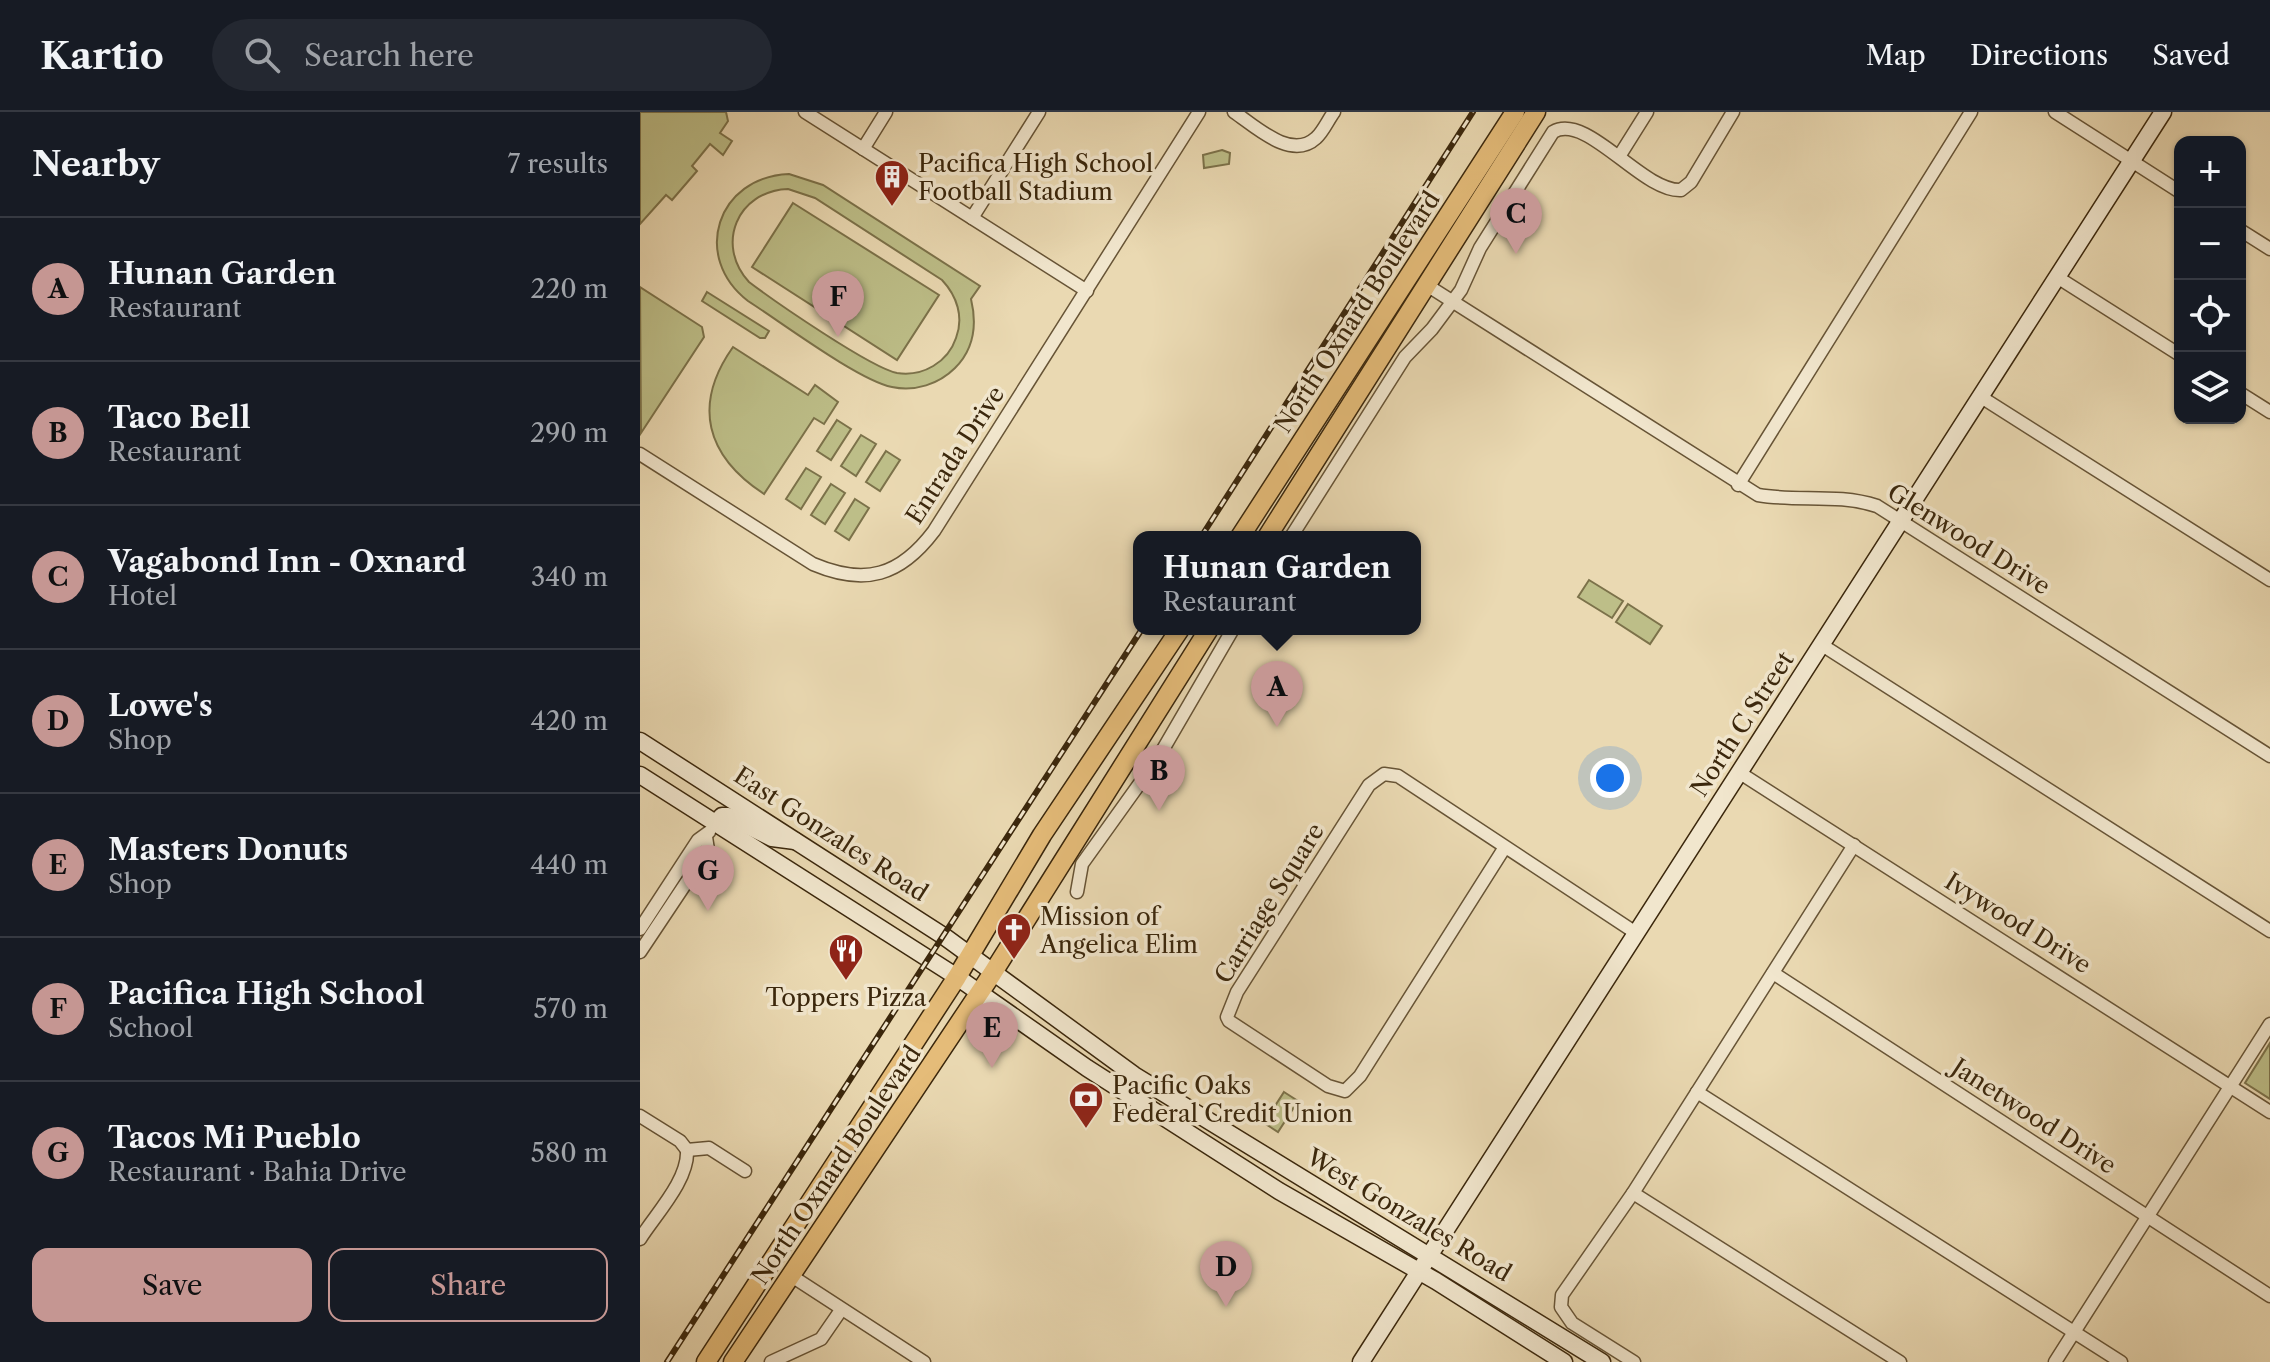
<!DOCTYPE html>
<html lang="en">
<head>
<meta charset="utf-8">
<style>
	body { margin:0; font-family:"Libre Caslon Text",serif; background:#242831; color:#f1f3f6 }
	.controls { position:absolute; right:24px; top:24px; display:grid; overflow:hidden; border-radius:16px; box-shadow:0 2px 6px #0004 }
	.controls button { width:72px; height:72px; display:grid; place-items:center; padding:0; border:0; border-bottom:2px solid #363941; background:#171b24; color:#f1f3f6; font:40px sans-serif }
	.you { position:absolute; left:970px; top:666px; width:28px; height:28px; margin:-20px; border:6px solid #fff; border-radius:50%; background:#1a73e8; box-shadow:0 0 0 12px #1a73e833 }
	.badge { display:grid; place-items:center; width:52px; height:52px; border-radius:50%; background:#c59692; color:#111; font-size:26px; font-weight:700 }
	.pin { position:absolute; translate:-50% -66px; filter:drop-shadow(0 2px 4px #0008) }
	.pin::after { content:''; position:absolute; top:42px; width:28px; height:24px; background:inherit; clip-path:polygon(0 0,100% 0,50% 100%) }
	.popup { position:absolute; left:493px; top:419px; width:288px; height:104px; box-sizing:border-box; display:grid; place-content:center; border-radius:16px; background:#171b24; filter:drop-shadow(0 2px 6px #0005); font-size:26px; white-space:nowrap; color:#9ea1a6 }
	.popup b { font-size:30px; color:#f1f3f6 }
	.popup::after { content:''; position:absolute; left:50%; top:100%; margin-left:-16px; border:16px solid transparent; border-top-color:#171b24 }
	.list { margin:0; padding:0; list-style:none }
	h2 { display:flex; justify-content:space-between; align-items:center; height:104px; margin:0; padding:0 32px; font-size:34px }
	h2 small { font-size:26px; font-weight:400; color:#9ea1a6 }
	.list li { display:grid; grid-template-columns:52px 1fr auto; gap:24px; align-items:center; box-sizing:border-box; height:144px; padding:0 32px; border-top:2px solid #363941 }
	.list b { display:block; font-size:30px; white-space:nowrap }
	.list p { margin:0; font-size:26px; white-space:nowrap; color:#9ea1a6 }
	.list em { font-size:26px; font-style:normal; color:#9ea1a6 }
	.actions { display:flex; gap:16px; padding:24px 32px }
	.actions a { flex:1; padding:18px 0; border:2px solid #c59692; border-radius:16px; text-align:center; font-size:28px; color:#c59692 }
	.actions .main { background:#c59692; color:#111 }
	.icon { flex:none; width:44px; height:44px; fill:none; stroke:currentColor; stroke-width:2; stroke-linecap:round; stroke-linejoin:round }
	.map { position:relative; flex:none; width:1630px; height:1250px; overflow:hidden }
	header { display:flex; align-items:center; gap:48px; box-sizing:border-box; height:112px; padding:0 40px; background:#171b24; border-bottom:2px solid #363941 }
	header strong { font-size:38px }
	nav { display:flex; gap:44px; margin-inline-start:auto; font-size:28px }
	.search { width:560px; height:72px; background:#242831; display:flex; align-items:center; gap:20px; box-sizing:border-box; padding:0 28px; border-radius:44px; color:#9ea1a6; font-size:30px }
	main { display:flex }
	aside { flex:1; background:#171b24 }
	.map>svg:first-child { display:block }
	.green { fill:#bdbe88; stroke:#7c724a; stroke-width:2; fill-rule:evenodd }
	.lines { fill:none; stroke-linecap:round; stroke-linejoin:round }
	.street-casing { stroke:#675436; stroke-width:15 }
	.secondary-casing { stroke:#3b270c; stroke-width:19 }
	.primary-casing { stroke:#3b270c; stroke-width:21 }
	.street { stroke:#f1e6cd; stroke-width:12 }
	.secondary { stroke:#f1e6cd; stroke-width:16 }
	.primary { stroke:#e5bc79; stroke-width:18 }
	.rail-casing { stroke:#3b270c; stroke-width:6 }
	.rail { stroke:#f1e6cd; stroke-width:3; stroke-dasharray:9; stroke-linecap:butt }
	.labels { text-anchor:middle; dominant-baseline:central; stroke-width:7; stroke-linejoin:round; paint-order:stroke }
	.poi-label { font-size:24px; fill:#3b270c; stroke:#f1e6cd; text-anchor:start }
	.street-label { font-size:24px; fill:#3b270c; stroke:#f1e6cd }
</style>
</head>
<body>
<header>
<strong>Kartio</strong>
<div class="search"><svg class="icon" aria-label="search" viewBox="0 0 24 24"><circle cx="10" cy="10" r="6"/><path d="M15 15l6 6"/></svg>Search here</div>
<nav><a>Map</a><a>Directions</a><a>Saved</a></nav>
</header>
<main>
<aside>
<h2>Nearby<small>7 results</small></h2>
<ul class="list">
<li><span class="badge">A</span><div><b>Hunan Garden</b><p>Restaurant</p></div><em>220 m</em></li>
<li><span class="badge">B</span><div><b>Taco Bell</b><p>Restaurant</p></div><em>290 m</em></li>
<li><span class="badge">C</span><div><b>Vagabond Inn - Oxnard</b><p>Hotel</p></div><em>340 m</em></li>
<li><span class="badge">D</span><div><b>Lowe's</b><p>Shop</p></div><em>420 m</em></li>
<li><span class="badge">E</span><div><b>Masters Donuts</b><p>Shop</p></div><em>440 m</em></li>
<li><span class="badge">F</span><div><b>Pacifica High School</b><p>School</p></div><em>570 m</em></li>
<li><span class="badge">G</span><div><b>Tacos Mi Pueblo</b><p>Restaurant · Bahia Drive</p></div><em>580 m</em></li>
</ul>
<div class="actions"><a class="main">Save</a><a>Share</a></div>
</aside>
<div class="map">
<svg width="1630" height="1250" viewBox="0 0 1630 1250">
	<rect width="100%" height="100%" fill="#ead9b2"/>
	<filter id="stains"><feTurbulence type="fractalNoise" baseFrequency=".0025" numOctaves="4"/><feColorMatrix values="0 0 0 0 .2 0 0 0 0 .09 0 0 0 0 .02 0 0 0 .5 -.17"/></filter>
	<radialGradient id="worn" r=".72"><stop offset=".6" stop-color="#630" stop-opacity="0"/><stop offset="1" stop-color="#630" stop-opacity=".3"/></radialGradient>
	<!-- green -->
	<g class="green">
		<path d="M0,0h86l2,9 -8,12 12,8 -9,14 -13,-11 -18,22 5,5 -25,29 -6,-5 -26,29z"/>
		<path d="M582,38l8,3 -1,11 -25,4 -1,-13z"/>
		<path d="M149,62l34,11 157,101 -9,13c6,25 3,50 -16,69 -16,16 -40,24 -63,19 -34,-7 -111,-65 -144,-86 -57,-44 -31,-124 41,-127zM148,77l27,9 127,82c15,16 22,37 14,58 -8,24 -33,39 -59,35 -26,-5 -123,-72 -148,-91 -34,-37 -12,-91 39,-93z"/>
		<path d="M153,91l146,92 -42,65 -145,-93z"/>
		<path d="M0,175l62,40 2,10 -63,96z"/>
		<path d="M67,180l62,39 -4,7h-5l-58,-37z"/>
		<path d="M93,235l75,48 7,-10 23,17 -14,22 -10,-6 -50,76c-58,-38 -72,-89 -31,-147z"/>
		<path d="M197,308l14,9 -20,31 -14,-9z"/>
		<path d="M221,323l15,9 -20,32 -15,-10z"/>
		<path d="M246,339l14,9 -20,31 -14,-9z"/>
		<path d="M166,356l15,9 -20,32 -15,-10z"/>
		<path d="M191,372l14,9 -20,31 -14,-9z"/>
		<path d="M215,387l14,9 -20,32 -14,-9z"/>
		<path d="M949,468l34,21 -11,17 -34,-21z"/>
		<path d="M988,492l34,22 -12,18 -34,-22z"/>
		<path d="M1630,931v56l-25,-16z"/>
		<path d="M644,980l14,9 -20,31 -14,-9z"/>
	</g>
	<g class="lines">
		<defs>
			<g id="street">
				<path d="M165,0l282,179"/>
				<path d="M594,0c21,14 57,49 82,26 7,-6 12,-18 18,-26"/>
				<path d="M1415,0l125,80"/>
				<path d="M223,37l23,-37"/>
				<path d="M980,43l27,-43"/>
				<path d="M332,106l67,-106"/>
				<path d="M1600,118l30,19"/>
				<path d="M1417,165l123,78"/>
				<path d="M785,172l333,211c40,7 79,-2 119,11l393,250"/>
				<path d="M1600,281l30,19"/>
				<path d="M1341,285l289,183"/>
				<path d="M0,342l173,110c52,22 87,12 121,-33l265,-419"/>
				<path d="M1098,373l233,-373"/>
				<path d="M651,425l114,-180 27,-28 29,-39 19,-42 73,-116c34,-20 89,60 128,58l10,-8 42,-70"/>
				<path d="M1182,533l448,286"/>
				<path d="M1100,661l530,339"/>
				<path d="M865,735l-145,229 -15,15 -17,-5 -99,-65 -2,-4 10,-25 132,-207 15,-11 14,2 238,157"/>
				<path d="M437,780l5,-28 76,-106 75,-129"/>
				<path d="M0,817l58,-89 11,-8"/>
				<path d="M0,840l68,-102 -2,-13"/>
				<path d="M1133,861l497,323"/>
				<path d="M1057,980l424,270"/>
				<path d="M0,1004l40,25 7,9"/>
				<path d="M47,1038l22,-2 36,23"/>
				<path d="M993,1081l267,169"/>
				<path d="M0,1127c15,-24 49,-59 47,-89"/>
				<path d="M150,1163l134,87"/>
				<path d="M131,1250l50,-23 20,-29"/>
				<path d="M994,1250l-62,-39 -11,-16 1,-12 71,-102 221,-348"/>
				<path d="M1415,1250l215,-338"/>
			</g>
			<g id="secondary">
				<path d="M0,629l305,196 189,138 468,287"/>
				<path d="M0,663l317,202 130,91 192,123 157,90 128,81"/>
				<path d="M75,712l7,-8h6l44,22 23,3"/>
				<path d="M721,1250l802,-1250"/>
			</g>
			<g id="primary">
				<path d="M600,425l275,-425"/>
				<path d="M627,425l269,-425"/>
				<path d="M66,1250l251,-385 85,-142 138,-206"/>
				<path d="M93,1250l259,-388 217,-345"/>
			</g>
		</defs>
		<!-- street casing -->
		<use href="#street" class="street-casing"/>
		<!-- secondary casing -->
		<use href="#secondary" class="secondary-casing"/>
		<!-- primary casing -->
		<use href="#primary" class="primary-casing"/>
		<!-- street -->
		<use href="#street" class="street"/>
		<!-- secondary -->
		<use href="#secondary" class="secondary"/>
		<!-- primary -->
		<use href="#primary" class="primary"/>
		<defs>
			<g id="rail">
				<path d="M561,425l272,-425"/>
				<path d="M27,1250l475,-733"/>
			</g>
		</defs>
		<!-- rail casing -->
		<use href="#rail" class="rail-casing"/>
		<!-- rail -->
		<use href="#rail" class="rail"/>
	</g>
	<!-- icons -->
	<defs>
		<symbol id="building-pin" viewBox="-11 -11 22 30"><path d="M0 17L-7.5 6A9.5 9.5 0 1 1 7.5 6Z" fill="#8f2418" stroke="#f1e6cd"/><path d="M-4-6H4V6H1V3H-1V6H-4ZM-2.5-4.3h1.7v1.8h-1.7ZM.8-4.3h1.7v1.8H.8ZM-2.5-1h1.7V.8h-1.7ZM.8-1h1.7V.8H.8Z" fill="#fff"/></symbol>
		<symbol id="church-pin" viewBox="-11 -11 22 30"><path d="M0 17L-7.5 6A9.5 9.5 0 1 1 7.5 6Z" fill="#8f2418" stroke="#f1e6cd"/><path d="M-1.2-6h2.4v3.5h3.3v2.4h-3.3V6h-2.4V-.1h-3.3v-2.4h3.3Z" fill="#fff"/></symbol>
		<symbol id="restaurant-pin" viewBox="-11 -11 22 30"><path d="M0 17L-7.5 6A9.5 9.5 0 1 1 7.5 6Z" fill="#8f2418" stroke="#f1e6cd"/><path d="M-5-6h1v4h1v-4h1v4h1v-4h1v5L-1.5 .5V6h-2V.5L-5-1ZM5-6V6H3V1.5H1.5Q1.5-4 5-6Z" fill="#fff"/></symbol>
		<symbol id="bank-pin" viewBox="-11 -11 22 30"><path d="M0 17L-7.5 6A9.5 9.5 0 1 1 7.5 6Z" fill="#8f2418" stroke="#f1e6cd"/><path d="M-6-4H6V4H-6ZM0-2.3a2.3 2.3 0 1 0 0 4.6a2.3 2.3 0 1 0 0-4.6Z" fill="#fff"/></symbol>
	</defs>
	<g fill-rule="evenodd">
		<use href="#building-pin" x="232" y="45" width="40" height="54"/>
		<use href="#church-pin" x="354" y="798" width="40" height="54"/>
		<use href="#restaurant-pin" x="186" y="819" width="40" height="54"/>
		<use href="#bank-pin" x="426" y="967" width="40" height="54"/>
	</g>
	<g class="labels">
		<!-- poi labels -->
		<g class="poi-label">
			<text x="278" y="51">Pacifica High School<tspan x="278" dy="28">Football Stadium</tspan></text>
			<text x="400" y="804">Mission of<tspan x="400" dy="28">Angelica Elim</tspan></text>
			<text x="206" y="885" text-anchor="middle">Toppers Pizza</text>
			<text x="472" y="973">Pacific Oaks<tspan x="472" dy="28">Federal Credit Union</tspan></text>
		</g>
		<!-- street labels -->
		<g class="street-label">
			<text transform="translate(717 200) rotate(-57)">North Oxnard Boulevard</text>
			<text transform="translate(315 343) rotate(-57)">Entrada Drive</text>
			<text transform="translate(1329 427) rotate(32)">Glenwood Drive</text>
			<text transform="translate(1102 612) rotate(-57)">North C Street</text>
			<text transform="translate(191 722) rotate(33)">East Gonzales Road</text>
			<text transform="translate(629 791) rotate(-58)">Carriage Square</text>
			<text transform="translate(1378 811) rotate(32)">Ivywood Drive</text>
			<text transform="translate(1394 1004) rotate(33)">Janetwood Drive</text>
			<text transform="translate(196 1053) rotate(-56)">North Oxnard Boulevard</text>
			<text transform="translate(769 1103) rotate(31)">West Gonzales Road</text>
		</g>
	</g>
	<rect width="100%" height="100%" filter="url(#stains)"/>
	<rect width="100%" height="100%" fill="url(#worn)"/>
</svg>
<div class="controls">
<button>+</button>
<button>−</button>
<button><svg class="icon" aria-label="locate" viewBox="0 0 24 24"><circle cx="12" cy="12" r="6"/><path d="M12 2v4M12 18v4M2 12h4M18 12h4"/></svg></button>
<button><svg class="icon" aria-label="layers" viewBox="0 0 24 24"><path d="M12 4l9 5-9 5-9-5zM3 14l9 5 9-5"/></svg></button>
</div>
<div class="you"></div>
<div class="pin badge" style="left:637px;top:615px">A</div>
<div class="popup"><b>Hunan Garden</b>Restaurant</div>
<div class="pin badge" style="left:519px;top:699px">B</div>
<div class="pin badge" style="left:876px;top:142px">C</div>
<div class="pin badge" style="left:586px;top:1195px">D</div>
<div class="pin badge" style="left:352px;top:956px">E</div>
<div class="pin badge" style="left:198px;top:225px">F</div>
<div class="pin badge" style="left:68px;top:799px">G</div>
</div>
</main>
</body>
</html>
